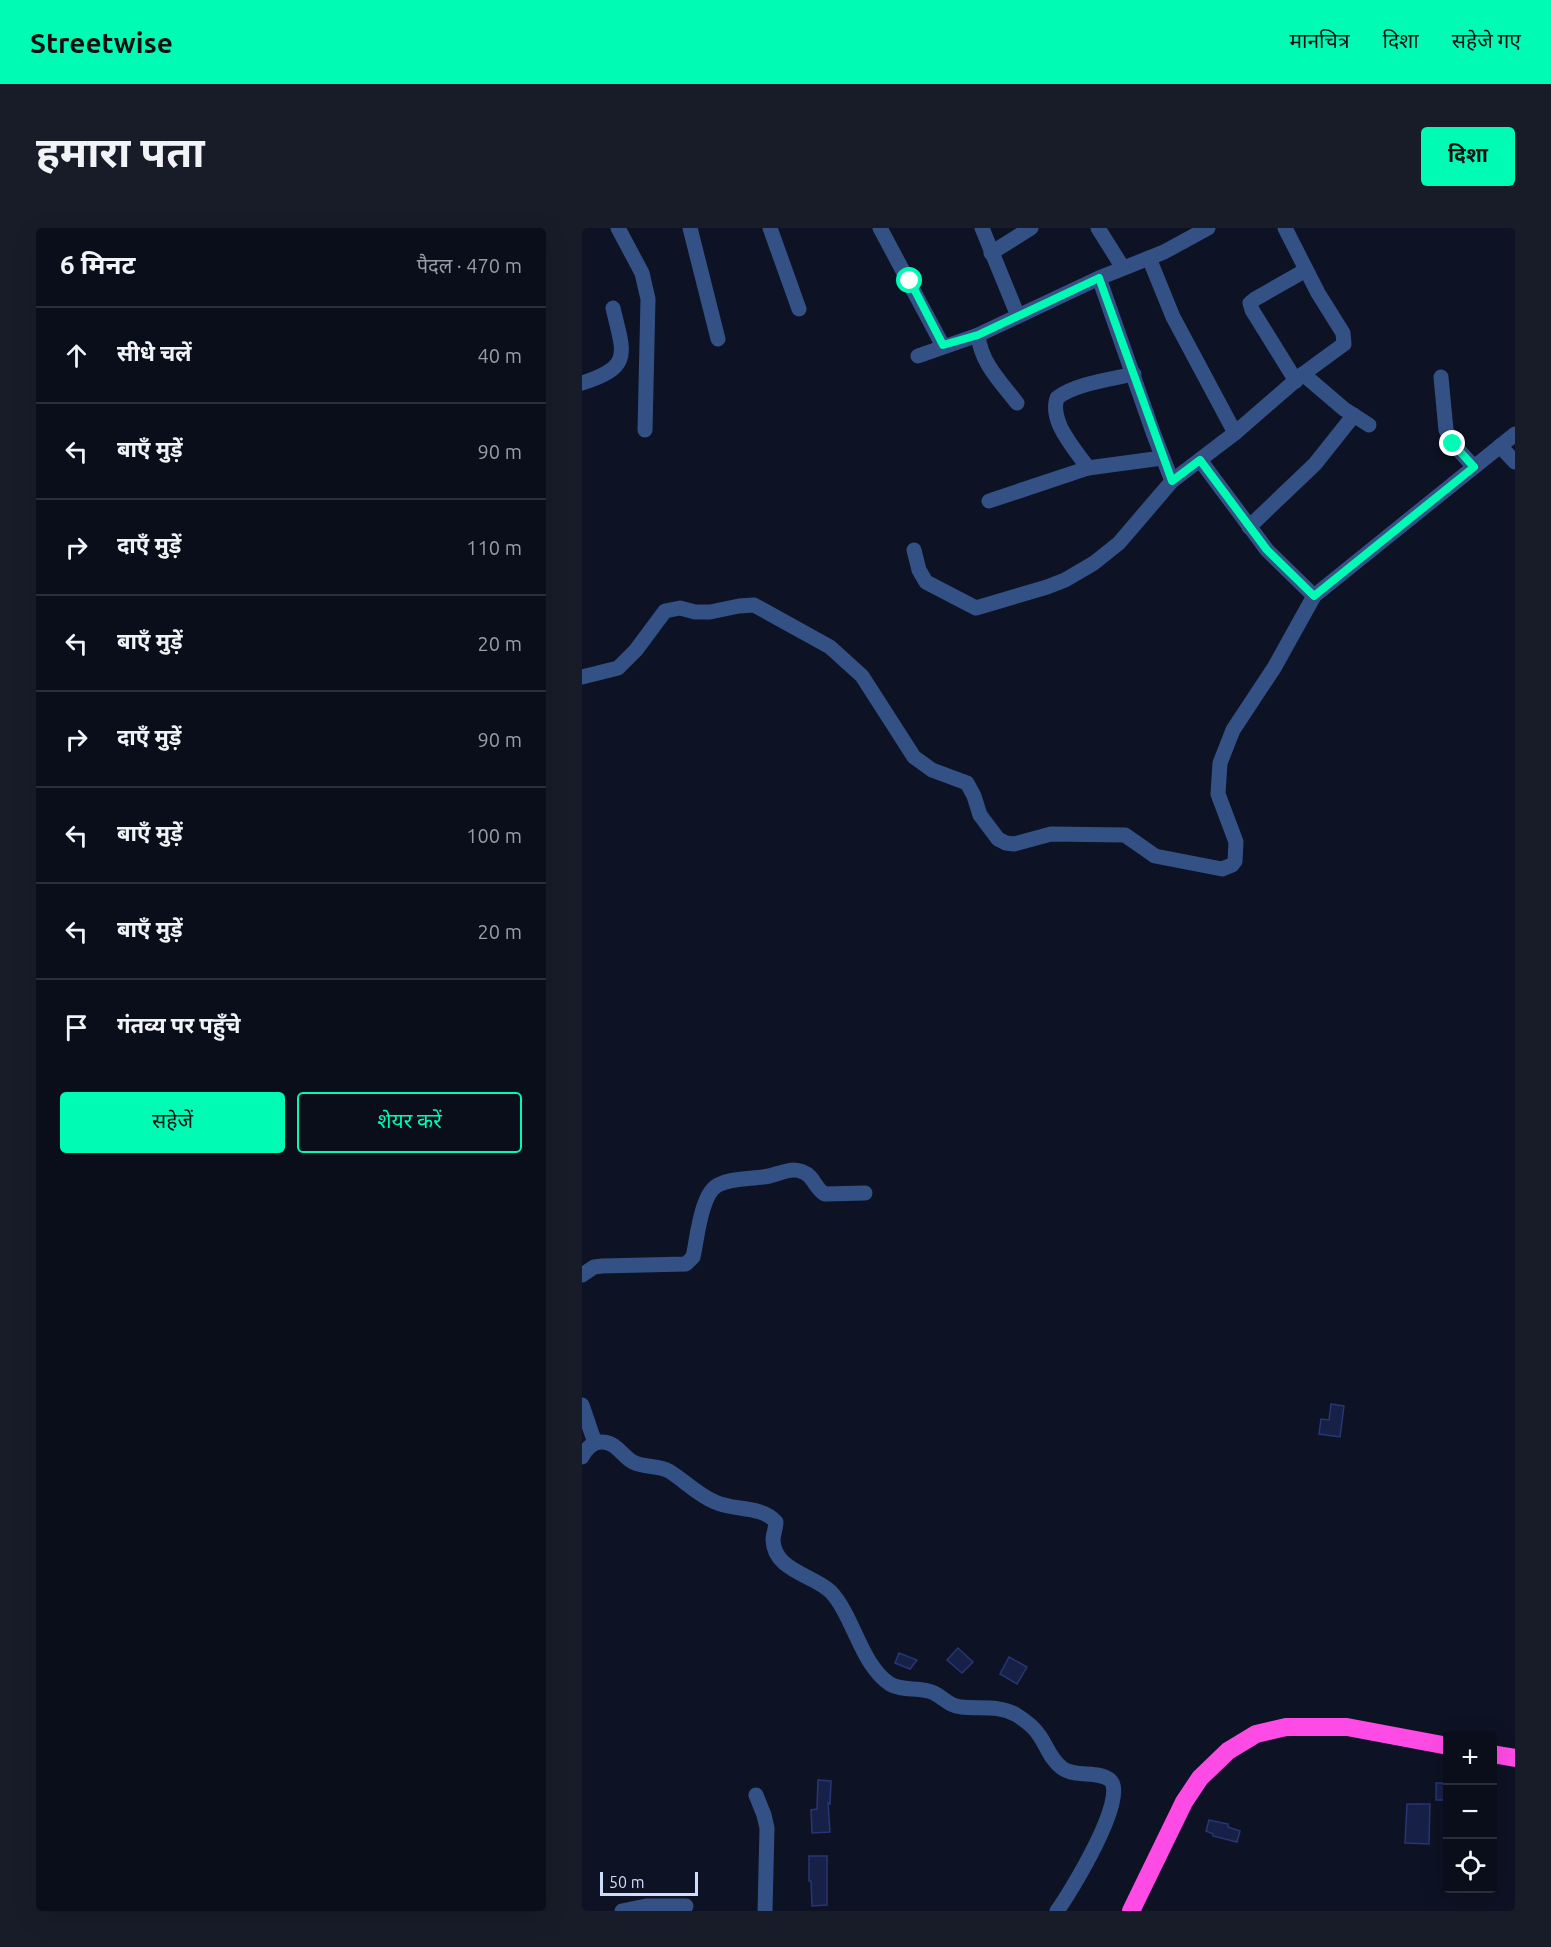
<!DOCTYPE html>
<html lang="hi">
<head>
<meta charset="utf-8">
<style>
	body { margin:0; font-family:Ubuntu,"Noto Sans Devanagari",sans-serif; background:#181c28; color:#f1f3f6 }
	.controls { position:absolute; right:18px; bottom:18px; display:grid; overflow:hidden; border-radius:6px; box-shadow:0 6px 24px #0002 }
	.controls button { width:54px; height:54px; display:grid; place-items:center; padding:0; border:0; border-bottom:2px solid #2a2e3a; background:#0a0e1b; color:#f1f3f6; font:30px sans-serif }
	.scale { position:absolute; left:18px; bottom:15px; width:98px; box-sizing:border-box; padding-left:6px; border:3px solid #d0dcff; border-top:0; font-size:16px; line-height:21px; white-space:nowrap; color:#d0dcff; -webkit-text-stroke:4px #0d1224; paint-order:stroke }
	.stop { position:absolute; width:18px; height:18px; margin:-14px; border:4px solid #00fbb4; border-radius:50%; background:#fff }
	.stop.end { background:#00fbb4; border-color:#fff; box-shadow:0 2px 6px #0008 }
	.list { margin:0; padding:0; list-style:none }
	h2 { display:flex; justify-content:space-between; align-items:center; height:78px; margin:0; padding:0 24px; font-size:26px }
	h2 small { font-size:20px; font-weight:400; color:#999ca3 }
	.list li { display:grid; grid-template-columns:39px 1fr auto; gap:18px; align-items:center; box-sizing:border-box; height:96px; padding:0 24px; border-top:2px solid #2a2e3a }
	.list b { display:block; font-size:22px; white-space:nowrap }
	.list em { font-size:20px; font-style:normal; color:#999ca3 }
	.actions { display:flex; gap:12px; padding:18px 24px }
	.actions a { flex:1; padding:14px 0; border:2px solid #00fbb4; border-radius:6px; text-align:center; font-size:21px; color:#00fbb4 }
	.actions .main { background:#00fbb4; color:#111 }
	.icon { flex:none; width:33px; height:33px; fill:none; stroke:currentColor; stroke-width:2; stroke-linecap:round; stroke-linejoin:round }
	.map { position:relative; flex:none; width:933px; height:1683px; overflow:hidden; border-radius:6px }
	header { display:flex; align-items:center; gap:36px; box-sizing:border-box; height:84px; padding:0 30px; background:#00fbb4; color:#111 }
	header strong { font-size:28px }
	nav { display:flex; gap:33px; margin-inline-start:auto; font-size:21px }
	.intro { display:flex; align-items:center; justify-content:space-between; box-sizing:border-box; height:144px; padding:0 36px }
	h1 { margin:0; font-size:42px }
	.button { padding:15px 27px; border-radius:6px; background:#00fbb4; color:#111; font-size:21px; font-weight:700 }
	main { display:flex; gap:36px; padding:0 36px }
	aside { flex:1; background:#0a0e1b; border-radius:6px; box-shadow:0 6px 24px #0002 }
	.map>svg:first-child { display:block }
	.building { fill:#172047; stroke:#283674; stroke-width:1.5 }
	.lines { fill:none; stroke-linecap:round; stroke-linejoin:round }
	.minor { stroke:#345186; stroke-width:15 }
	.highway { stroke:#ff4be6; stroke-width:18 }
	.route { stroke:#00fbb4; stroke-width:8 }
</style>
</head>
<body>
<header>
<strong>Streetwise</strong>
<nav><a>मानचित्र</a><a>दिशा</a><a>सहेजे गए</a></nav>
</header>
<div class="intro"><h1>हमारा पता</h1><a class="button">दिशा</a></div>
<main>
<aside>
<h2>6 मिनट<small>पैदल · 470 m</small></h2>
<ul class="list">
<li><svg class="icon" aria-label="ahead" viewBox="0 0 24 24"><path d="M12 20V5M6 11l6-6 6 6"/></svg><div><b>सीधे चलें</b></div><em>40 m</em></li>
<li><svg class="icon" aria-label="left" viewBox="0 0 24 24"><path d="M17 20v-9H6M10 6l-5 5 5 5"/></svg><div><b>बाएँ मुड़ें</b></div><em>90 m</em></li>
<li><svg class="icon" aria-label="right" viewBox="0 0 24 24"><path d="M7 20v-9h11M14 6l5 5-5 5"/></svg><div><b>दाएँ मुड़ें</b></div><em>110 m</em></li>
<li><svg class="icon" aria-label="left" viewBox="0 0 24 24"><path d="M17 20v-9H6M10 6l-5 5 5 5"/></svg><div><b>बाएँ मुड़ें</b></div><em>20 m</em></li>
<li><svg class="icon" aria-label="right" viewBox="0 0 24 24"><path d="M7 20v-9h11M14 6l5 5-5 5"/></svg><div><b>दाएँ मुड़ें</b></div><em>90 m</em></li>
<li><svg class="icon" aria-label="left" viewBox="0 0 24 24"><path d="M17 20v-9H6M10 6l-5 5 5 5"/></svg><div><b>बाएँ मुड़ें</b></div><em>100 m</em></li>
<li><svg class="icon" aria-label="left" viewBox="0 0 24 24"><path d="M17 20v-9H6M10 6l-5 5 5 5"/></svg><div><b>बाएँ मुड़ें</b></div><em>20 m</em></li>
<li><svg class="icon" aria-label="arrive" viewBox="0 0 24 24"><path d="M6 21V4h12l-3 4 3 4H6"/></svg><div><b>गंतव्य पर पहुँचे</b></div></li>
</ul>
<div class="actions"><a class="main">सहेजें</a><a>शेयर करें</a></div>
</aside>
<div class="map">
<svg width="933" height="1683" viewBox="0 0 933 1683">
	<rect width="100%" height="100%" fill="#0d1224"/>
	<!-- building -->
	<g class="building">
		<path d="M749,1176l13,2 -4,31 -21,-3 2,-15 8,1z"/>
		<path d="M376,1420l15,14 -11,11 -15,-13z"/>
		<path d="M317,1425l18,7 -7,9 -15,-6z"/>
		<path d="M427,1429l18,10 -10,17 -17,-10z"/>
		<path d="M236,1552l13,1 -1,23 -2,-1 2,29 -18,1 -1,-23 6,-1z"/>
		<rect x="854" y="1555" width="12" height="17"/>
		<path d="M825,1576h23l-1,40 -24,-1z"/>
		<path d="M627,1592l19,4v3l12,4 -3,11 -24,-6v-2l-7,-3z"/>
		<path d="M227,1628h18v49l-15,1 -1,-25h-2z"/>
	</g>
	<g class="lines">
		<!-- minor -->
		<g class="minor">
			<path d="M36,0l24,45 6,26 -3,131"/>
			<path d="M108,0l28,111"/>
			<path d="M188,0l29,81"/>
			<path d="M298,0l63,118"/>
			<path d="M400,0l36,88"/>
			<path d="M516,0l25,40"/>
			<path d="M409,25l40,-25"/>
			<path d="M567,30l24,59 62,116"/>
			<path d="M517,50l55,157 18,46"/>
			<path d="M396,107c3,28 22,46 39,68"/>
			<path d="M336,128l60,-21 121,-57 65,-26 44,-24"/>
			<path d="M721,146l41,35 25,16"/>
			<path d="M859,149l5,53 7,14 21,23"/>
			<path d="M714,153l-44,-71 -2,-7 5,-4 51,-29"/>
			<path d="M0,155c52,-16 41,-31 31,-75"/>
			<path d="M918,218l15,16"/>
			<path d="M618,232l67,90 47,46"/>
			<path d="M506,240c-13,-19 -39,-46 -31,-70 17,-14 55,-19 77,-24"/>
			<path d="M407,273l99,-33 74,-10"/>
			<path d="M667,299l66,-63 39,-49"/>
			<path d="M332,322l5,20 7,12 50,26 71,-21 18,-7 29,-17 25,-20 53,-62 63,-48 68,-59 41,-30 -1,-11 -25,-40 -33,-65"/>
			<path d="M0,449l36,-9 18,-18 29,-39 15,-3 15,4h15l29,-6 15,-1 76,42 32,29 52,81 18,13 35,13 7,13 6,19 18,24 8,4 8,1 37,-10 74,1 30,21 67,13 10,-4 3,-4 1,-19 -18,-48 2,-31 13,-33 41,-62 40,-72 201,-162"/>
			<path d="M0,1047l12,-8 8,-1 84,-2 7,-7c4,-17 8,-64 25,-72 13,-7 31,-6 45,-8 14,-1 26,-11 40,-5 11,4 12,17 22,22l40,-1"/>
			<path d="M0,1177l13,38"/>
			<path d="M0,1229c4,-8 11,-16 21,-15 14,1 19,14 30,20 12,6 25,3 36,9 16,10 29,24 46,31 19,9 46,3 61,20 0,6 -3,12 -3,18 1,31 41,35 58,52 23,25 30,73 59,92 13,8 30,2 44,9 10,5 15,13 27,14 19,2 37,-2 54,7 8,5 19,13 24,21 8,11 11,24 23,33 14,10 36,2 48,12 19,17 -40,113 -53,131"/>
			<path d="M174,1567l8,20 3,13 -2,83"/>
			<path d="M40,1683l24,-5h40"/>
		</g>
		<!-- highway -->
		<g class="highway">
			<path d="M910,1526l23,4"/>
			<path d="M549,1683l53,-109 16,-24 28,-27 28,-17 30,-7h61l101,19"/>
		</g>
	</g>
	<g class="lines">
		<!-- route -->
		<path class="route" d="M328,53l33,64 35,-10 121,-57 73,203 28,-21 67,90 47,46 160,-129 -21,-23"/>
	</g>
</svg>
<div class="controls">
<button>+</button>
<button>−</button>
<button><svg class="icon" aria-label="locate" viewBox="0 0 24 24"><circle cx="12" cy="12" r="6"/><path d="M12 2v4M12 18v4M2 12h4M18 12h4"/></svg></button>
</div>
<div class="scale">50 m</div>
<div class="stop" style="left:328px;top:53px"></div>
<div class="stop end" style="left:871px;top:216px"></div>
</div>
</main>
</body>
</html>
